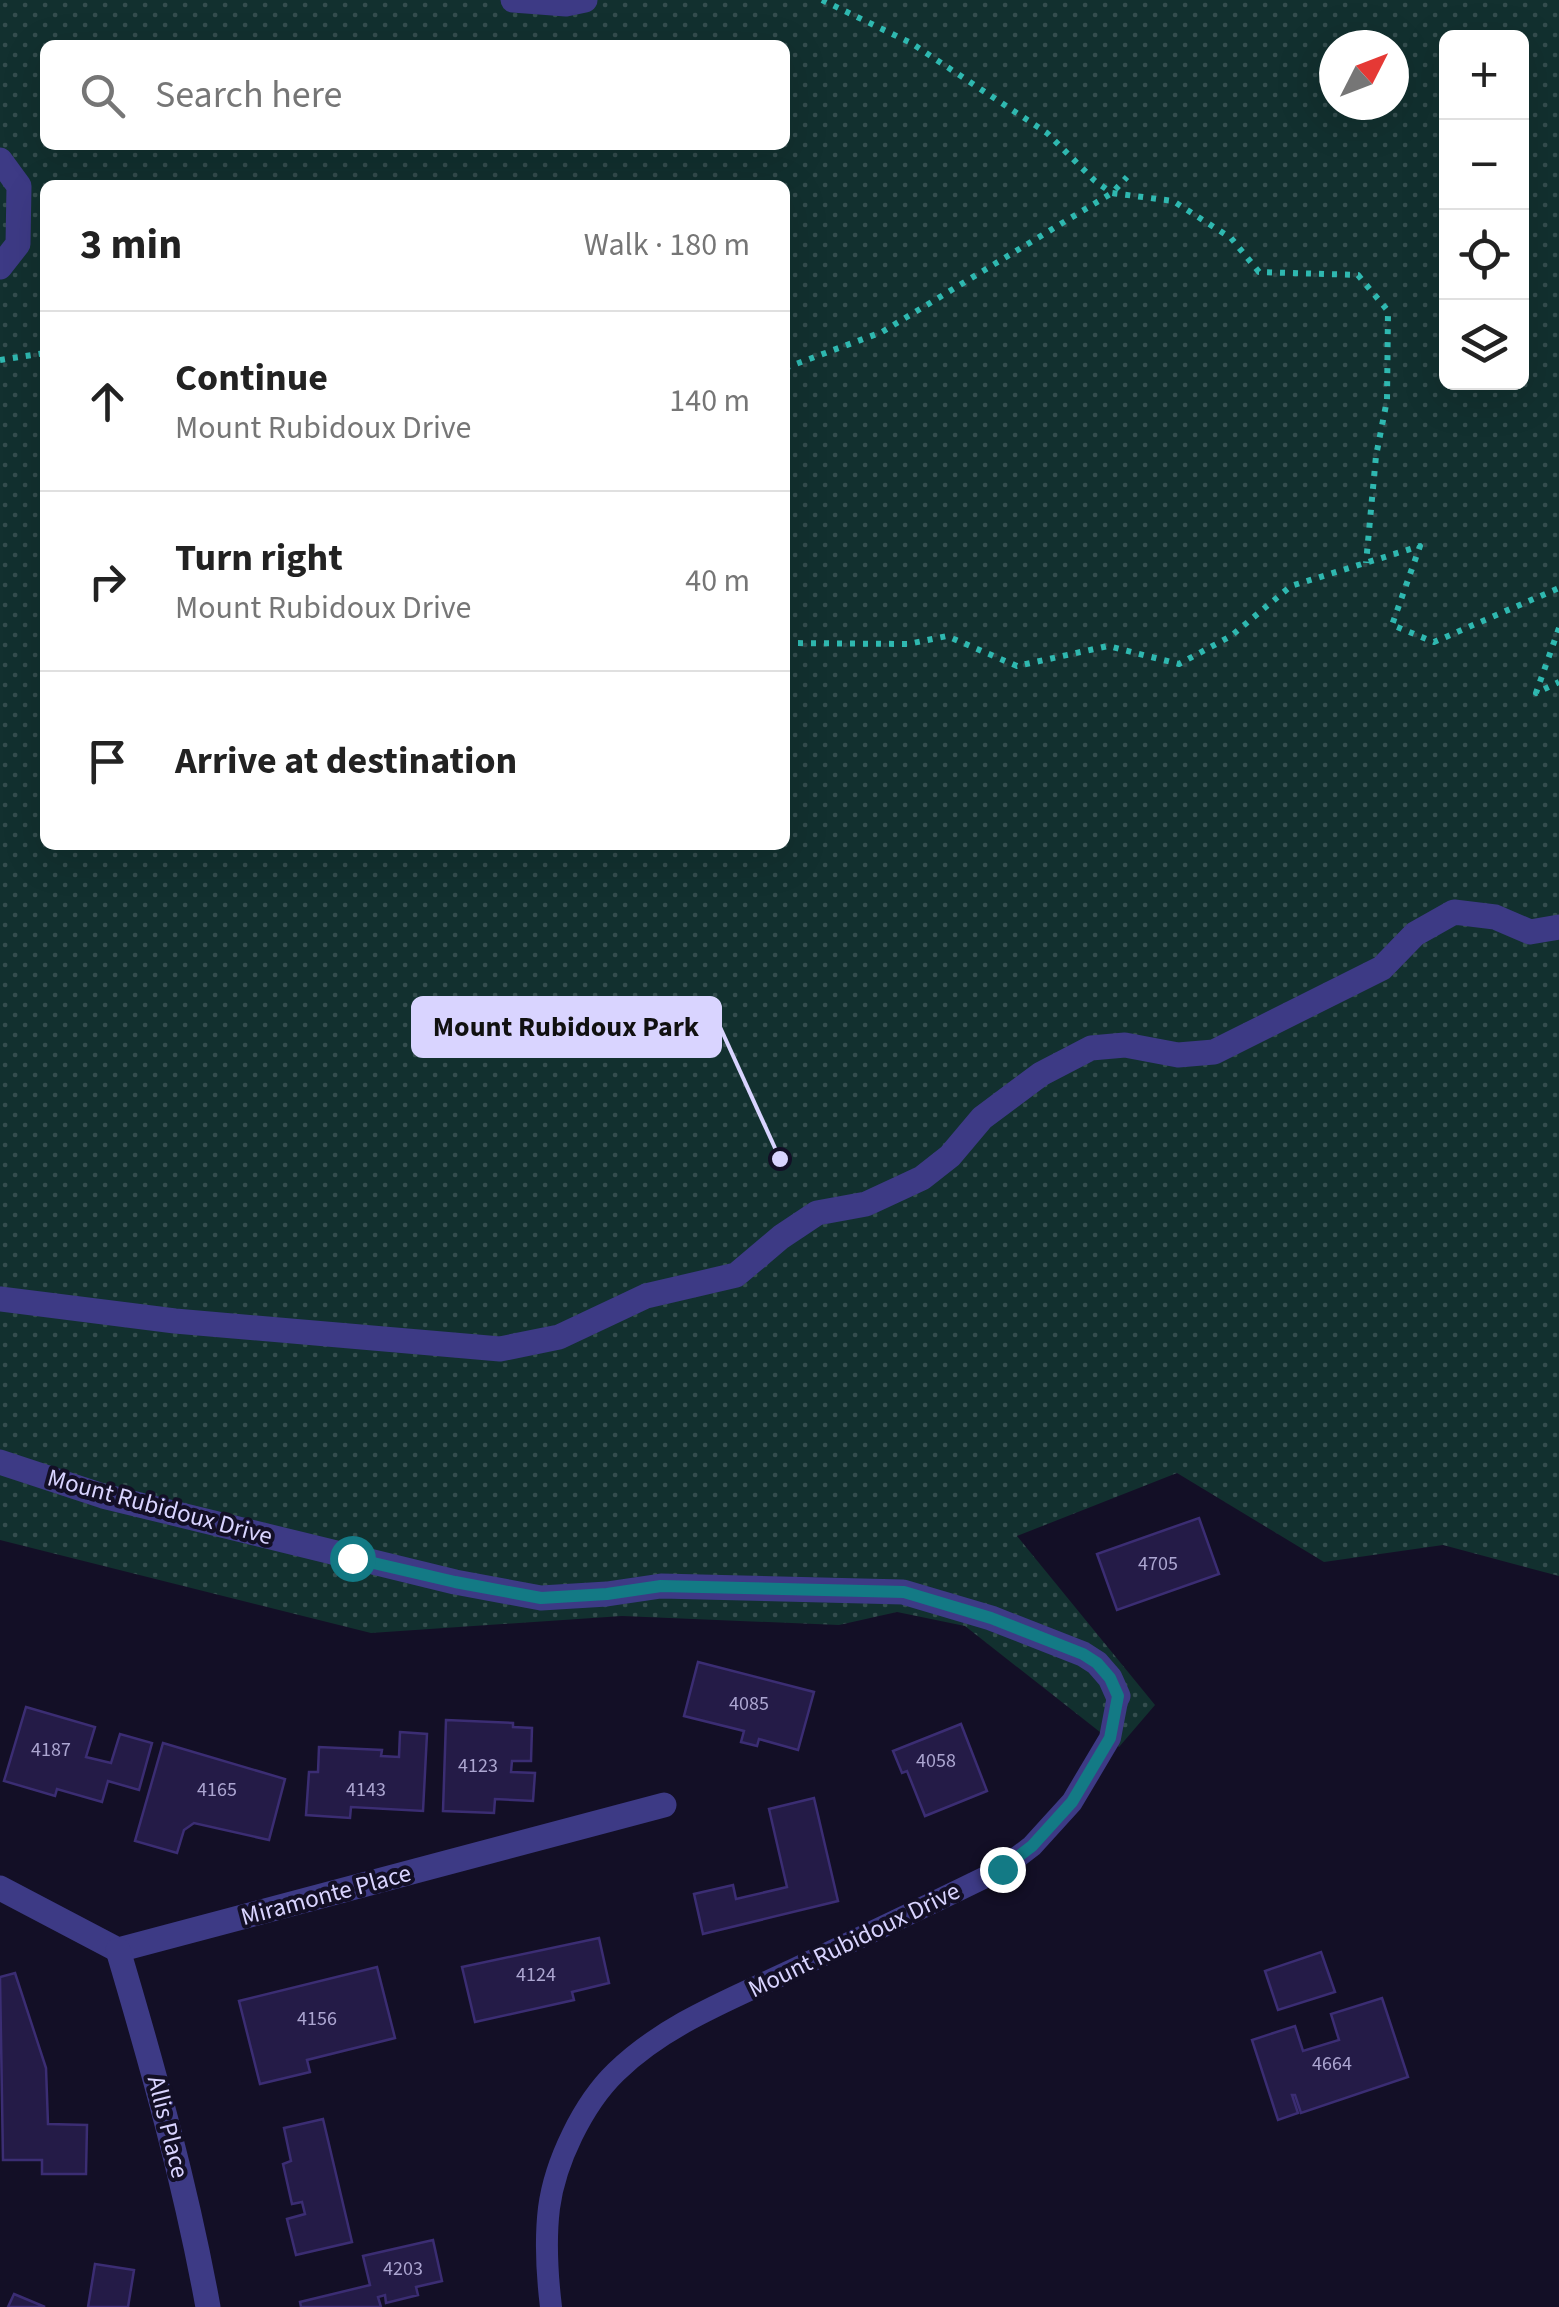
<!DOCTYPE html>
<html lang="en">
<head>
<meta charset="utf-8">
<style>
	body { margin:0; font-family:"Source Sans 3",sans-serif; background:#f2f2f2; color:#222 }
	.controls { position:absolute; right:30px; top:30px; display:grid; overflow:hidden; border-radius:15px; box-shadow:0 10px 40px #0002 }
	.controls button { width:90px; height:90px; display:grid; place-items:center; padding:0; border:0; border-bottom:2px solid #e0e0e0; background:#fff; color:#222; font:50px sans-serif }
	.compass { position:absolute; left:1319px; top:30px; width:90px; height:90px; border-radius:50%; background:#fff; box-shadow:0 10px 40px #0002; rotate:48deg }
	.stop { position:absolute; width:30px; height:30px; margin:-22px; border:8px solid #137a85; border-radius:50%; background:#fff }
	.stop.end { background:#137a85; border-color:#fff; box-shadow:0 2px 10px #0008 }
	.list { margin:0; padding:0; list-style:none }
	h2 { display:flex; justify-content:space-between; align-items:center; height:130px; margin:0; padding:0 40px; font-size:42px }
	h2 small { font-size:32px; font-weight:400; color:#767676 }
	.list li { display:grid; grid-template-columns:65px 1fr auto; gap:30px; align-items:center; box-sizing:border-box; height:180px; padding:0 40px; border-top:2px solid #e0e0e0 }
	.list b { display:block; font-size:38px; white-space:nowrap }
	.list p { margin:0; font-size:32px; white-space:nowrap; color:#767676 }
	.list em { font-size:32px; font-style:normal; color:#767676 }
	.icon { flex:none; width:55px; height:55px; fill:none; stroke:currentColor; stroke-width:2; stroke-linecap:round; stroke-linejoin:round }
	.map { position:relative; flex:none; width:1559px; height:2307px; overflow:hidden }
	.search { position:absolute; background:#fff; box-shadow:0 10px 40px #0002; left:40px; top:40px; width:750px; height:110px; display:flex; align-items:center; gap:25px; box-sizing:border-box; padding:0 35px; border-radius:15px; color:#767676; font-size:38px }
	.panel { position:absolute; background:#fff; box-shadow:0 10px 40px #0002; left:40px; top:180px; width:750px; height:670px; border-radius:15px }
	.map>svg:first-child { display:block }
	.park { fill:url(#park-dots); fill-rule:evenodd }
	.building { fill:#241b47; stroke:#3b2d73; stroke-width:2.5 }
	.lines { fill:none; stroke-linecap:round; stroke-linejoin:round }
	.path { stroke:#2fb8b0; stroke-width:6; stroke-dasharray:5 8; stroke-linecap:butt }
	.service { stroke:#3d3a85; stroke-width:22 }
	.pedestrian { stroke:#3d3a85; stroke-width:25 }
	.minor { stroke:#3d3a85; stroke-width:25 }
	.route { stroke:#137a85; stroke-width:12 }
	.labels { text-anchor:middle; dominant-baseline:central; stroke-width:8; stroke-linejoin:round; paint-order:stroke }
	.number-label { font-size:20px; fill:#aca6d1 }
	.street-label { font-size:25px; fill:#d9d4ff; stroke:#130f26 }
	.leader { fill:none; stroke:#d9d4ff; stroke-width:4 }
	.callout-dot { fill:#d9d4ff; stroke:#130f26; stroke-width:4 }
	.callout { fill:#d9d4ff; stroke:#d9d4ff; stroke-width:4 }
	.callout-label { font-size:28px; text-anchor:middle; font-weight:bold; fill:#111 }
</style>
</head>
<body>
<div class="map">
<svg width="1559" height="2307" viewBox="0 0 1559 2307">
	<defs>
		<pattern id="park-dots" width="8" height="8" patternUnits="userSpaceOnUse" patternTransform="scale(2.5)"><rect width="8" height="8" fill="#12302f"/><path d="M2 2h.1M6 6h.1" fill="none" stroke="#344d4e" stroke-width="1.8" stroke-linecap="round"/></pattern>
	</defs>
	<rect width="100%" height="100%" fill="#130f26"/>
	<!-- park -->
	<path class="park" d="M0,0h1559v1576l-116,-31 -119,17 -147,-89 -160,63 138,169 -36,42 -154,-121 -68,-14 -58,13 -217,-9 -251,17 -371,-93zM1446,38h76v344h-76zM45,45h740v100h-740zM1334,45h60v60h-60zM45,185h740v660h-740z"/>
	<!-- building -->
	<g class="building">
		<path d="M1199,1518l20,56 -102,36 -20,-56z"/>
		<path d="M698,1662l116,30 -16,58 -39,-11 -2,7 -16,-4 3,-11 -60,-15z"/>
		<path d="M26,1707l69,20 -9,30 25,6 9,-29 32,9 -13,47 -31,-9 -6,21 -45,-13 -2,7 -51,-15z"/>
		<path d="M446,1720l67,3v4l19,1 -1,33h-19l-1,11 24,1 -2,28 -38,-2 -1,14 -51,-2z"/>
		<path d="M961,1724l26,67 -62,25 -18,-45 -5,2 -9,-22z"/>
		<path d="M400,1732l27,2 -4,77 -72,-4 -1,11 -44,-3 3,-43h9l1,-25 63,3 -1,6 18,1z"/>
		<path d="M163,1743l122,36 -16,61 -75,-17 -10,7 -7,23 -42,-12z"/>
		<path d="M814,1798l24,103 -135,33 -9,-40 39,-9 3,14 51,-12 -18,-78z"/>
		<path d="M599,1938l10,45 -37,9 2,8 -99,22 -13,-55z"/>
		<path d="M1321,1952l14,40 -57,18 -13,-39z"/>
		<path d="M377,1967l18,71 -88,22 3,12 -50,12 -21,-83z"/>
		<path d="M15,1973l31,95 2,56 39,1 -1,49h-44v-14h-39l-3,-183z"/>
		<path d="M1382,1998l26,79 -107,36 -6,-18h-3l6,18 -20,7 -26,-80 43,-14 8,25 36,-11 -8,-26z"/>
		<path d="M323,2119l29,123 -56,13 -9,-36 18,-5 -3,-12 -10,2 -9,-40 8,-3 -7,-33z"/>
		<path d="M433,2240l9,41 -26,6 2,8 -32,8 -1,-8 -7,2 3,10h-80l-1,-5 70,-17 -7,-29z"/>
		<path d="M95,2264l39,6 -6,37h-40z"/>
		<path d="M14,2294l31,13h-37z"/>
	</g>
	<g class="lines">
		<!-- path -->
		<g class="path">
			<path d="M822,0l89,43 136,90 48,48 17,12 61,8 58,37 28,34 99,3 30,36 -1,89 -11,56 -10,107"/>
			<path d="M0,360l45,-7"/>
			<path d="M785,368l97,-36 230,-139 15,-16"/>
			<path d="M1559,628l-23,65 23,-11"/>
			<path d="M785,643l123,1 39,-8 70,30 91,-20 71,18 52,-28 60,-50 129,-40 -28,79 42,17 125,-54"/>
		</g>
		<!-- service -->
		<path class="service" d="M551,2307c-4,-33 -6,-66 -2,-99 6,-46 34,-104 67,-136 48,-47 113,-72 172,-100 71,-34 143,-68 214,-103l30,-23 40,-44 38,-64 8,-42"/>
		<!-- pedestrian -->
		<g class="pedestrian">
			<path d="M513,0l53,4 19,-4"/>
			<path d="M0,160l19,26 -1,58 -18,23"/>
			<path d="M0,1299l175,22 325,28 59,-12 87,-41 90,-21 45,-38 36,-24 49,-9 56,-26 28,-22 32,-38 59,-44 50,-26 34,-3 53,10 36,-3 168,-84 33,-34 39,-22 41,5 35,15 29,-5"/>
			<path d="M0,1462l103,34 352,86 86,16 66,-4 54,-8 242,6 88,26 92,36 14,9 13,15 8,18"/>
		</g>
		<!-- minor -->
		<g class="minor">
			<path d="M0,1888l118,62 546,-145"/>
			<path d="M118,1950c35,118 68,236 90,357"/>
		</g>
	</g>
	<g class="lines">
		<!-- route -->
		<path class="route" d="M352,1558l103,24 86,16 66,-4 54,-8 243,6 87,26 92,36 14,9 13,15 8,18 -8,42 -38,64 -40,44 -30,23"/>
	</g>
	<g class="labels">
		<!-- number labels -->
		<g class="number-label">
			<text x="1158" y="1564">4705</text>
			<text x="749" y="1704">4085</text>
			<text x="51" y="1750">4187</text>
			<text x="936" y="1761">4058</text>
			<text x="478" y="1766">4123</text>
			<text x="217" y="1790">4165</text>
			<text x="366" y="1790">4143</text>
			<text x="536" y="1975">4124</text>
			<text x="317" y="2019">4156</text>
			<text x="1332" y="2064">4664</text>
			<text x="403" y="2269">4203</text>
		</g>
		<!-- street labels -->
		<g class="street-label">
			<text transform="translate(160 1507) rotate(15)">Mount Rubidoux Drive</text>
			<text transform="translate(326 1895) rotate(-15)">Miramonte Place</text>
			<text transform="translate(854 1940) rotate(-26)">Mount Rubidoux Drive</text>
			<text transform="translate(168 2127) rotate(76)">Allis Place</text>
		</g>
	</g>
	<!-- callouts -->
	<path class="leader" d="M780 1159L720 1027"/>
	<circle class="callout-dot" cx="780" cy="1159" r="10"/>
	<rect class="callout" x="413" y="998" width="307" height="58" rx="10"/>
	<g class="callout-label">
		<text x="566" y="1036">Mount Rubidoux Park</text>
	</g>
</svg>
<div class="controls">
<button>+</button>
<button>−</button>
<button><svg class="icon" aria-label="locate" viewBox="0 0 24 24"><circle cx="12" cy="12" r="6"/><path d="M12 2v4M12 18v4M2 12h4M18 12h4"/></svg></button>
<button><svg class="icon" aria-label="layers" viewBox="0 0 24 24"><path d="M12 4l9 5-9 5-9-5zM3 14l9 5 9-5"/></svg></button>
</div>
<svg class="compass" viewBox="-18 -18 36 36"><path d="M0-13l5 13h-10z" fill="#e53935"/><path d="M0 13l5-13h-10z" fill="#767676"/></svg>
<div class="stop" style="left:352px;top:1558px"></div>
<div class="stop end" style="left:1002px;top:1869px"></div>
<div class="search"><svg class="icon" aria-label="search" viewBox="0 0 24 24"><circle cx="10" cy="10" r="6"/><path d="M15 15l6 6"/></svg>Search here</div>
<section class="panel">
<h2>3 min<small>Walk · 180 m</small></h2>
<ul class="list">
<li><svg class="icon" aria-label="ahead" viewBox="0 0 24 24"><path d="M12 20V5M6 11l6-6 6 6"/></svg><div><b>Continue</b><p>Mount Rubidoux Drive</p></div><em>140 m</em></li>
<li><svg class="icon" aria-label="right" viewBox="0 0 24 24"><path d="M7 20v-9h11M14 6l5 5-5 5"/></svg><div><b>Turn right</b><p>Mount Rubidoux Drive</p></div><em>40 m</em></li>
<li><svg class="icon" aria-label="arrive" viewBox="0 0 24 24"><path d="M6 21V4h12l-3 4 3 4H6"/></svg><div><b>Arrive at destination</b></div></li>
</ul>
</section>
</div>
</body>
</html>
